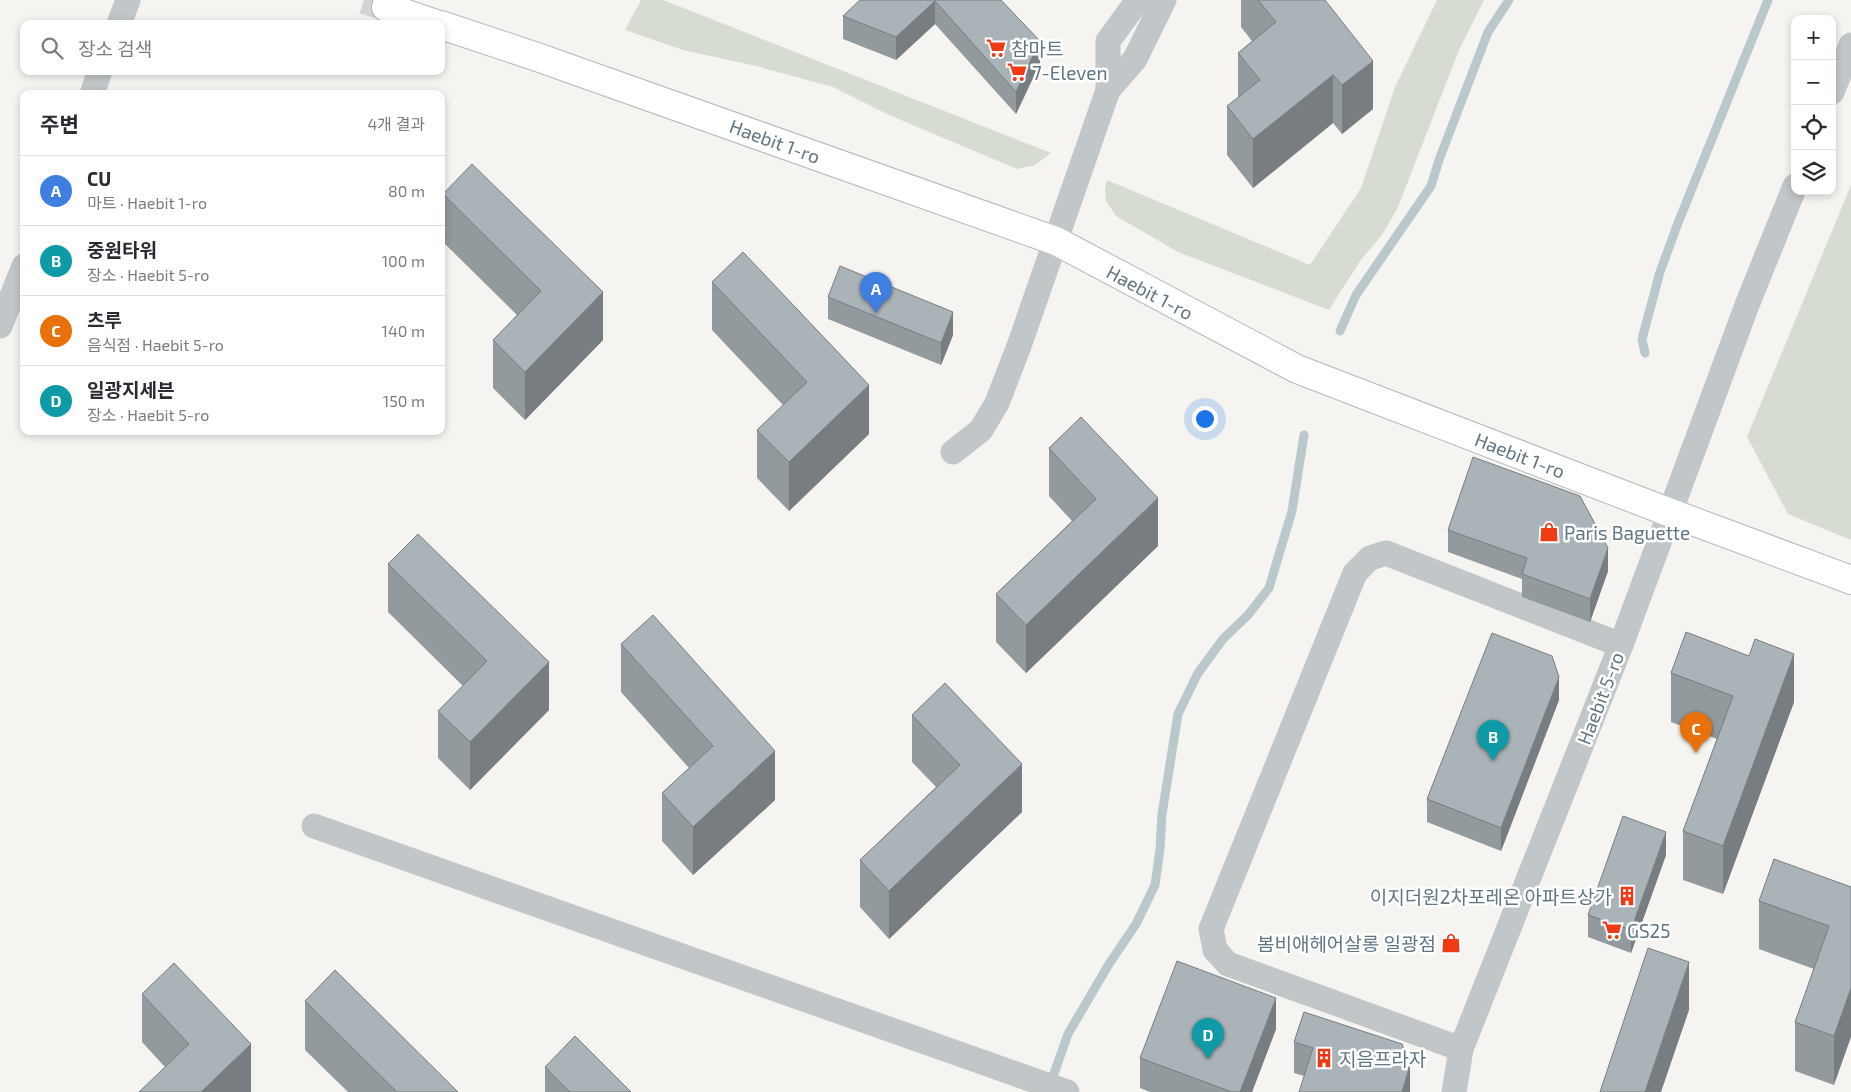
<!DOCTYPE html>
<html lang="ko">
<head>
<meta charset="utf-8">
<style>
	body { margin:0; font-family:"Exo 2","Noto Sans KR",sans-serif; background:#f2f2f3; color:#2b2b33 }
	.controls { position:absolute; right:15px; top:15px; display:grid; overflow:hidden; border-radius:10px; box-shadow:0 2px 8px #0003 }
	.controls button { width:45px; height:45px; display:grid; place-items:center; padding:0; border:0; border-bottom:1px solid #e1e1e2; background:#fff; color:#2b2b33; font:25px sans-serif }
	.you { position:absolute; left:1204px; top:418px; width:18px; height:18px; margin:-12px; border:4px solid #fff; border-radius:50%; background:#1a73e8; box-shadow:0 0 0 8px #1a73e833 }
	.badge { display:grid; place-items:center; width:32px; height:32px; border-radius:50%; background:#0b8043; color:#fff; font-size:16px; font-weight:700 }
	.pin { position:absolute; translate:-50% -41px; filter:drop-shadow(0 1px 2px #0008) }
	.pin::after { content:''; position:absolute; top:26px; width:18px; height:15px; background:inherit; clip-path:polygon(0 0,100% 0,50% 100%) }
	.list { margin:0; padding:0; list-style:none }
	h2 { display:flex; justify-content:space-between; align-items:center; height:65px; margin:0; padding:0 20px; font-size:21px }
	h2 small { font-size:16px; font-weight:400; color:#7c7c81 }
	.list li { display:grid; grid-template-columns:32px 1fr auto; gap:15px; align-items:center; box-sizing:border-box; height:70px; padding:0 20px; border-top:1px solid #e1e1e2 }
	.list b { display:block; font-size:19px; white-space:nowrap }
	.list p { margin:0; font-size:16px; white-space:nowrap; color:#7c7c81 }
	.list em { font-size:16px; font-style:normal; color:#7c7c81 }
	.icon { flex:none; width:28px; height:28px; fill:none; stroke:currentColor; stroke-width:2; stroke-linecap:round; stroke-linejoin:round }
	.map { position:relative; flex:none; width:1851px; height:1092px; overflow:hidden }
	.search { position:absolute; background:#fff; box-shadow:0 2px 8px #0003; left:20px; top:20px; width:425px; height:55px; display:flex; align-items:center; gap:12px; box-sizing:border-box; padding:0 18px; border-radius:10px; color:#7c7c81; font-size:19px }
	.panel { position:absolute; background:#fff; box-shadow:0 2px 8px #0003; left:20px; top:90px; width:425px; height:345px; border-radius:10px }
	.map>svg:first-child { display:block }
	.green { fill:#d6dcd1 }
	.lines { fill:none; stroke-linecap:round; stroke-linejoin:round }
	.stream { stroke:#bac8cc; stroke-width:9 }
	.secondary-tunnel { stroke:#d0d4d5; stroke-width:28; stroke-dasharray:28 14; stroke-linecap:butt }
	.secondary-casing { stroke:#b3b9bd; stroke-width:30 }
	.street { stroke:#c1c6c8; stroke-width:25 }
	.secondary { stroke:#fff; stroke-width:28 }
	.wall { fill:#929a9e }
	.shaded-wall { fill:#777d81 }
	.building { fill:#aab3b8; stroke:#777d81 }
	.labels { text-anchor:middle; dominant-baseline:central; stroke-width:5; stroke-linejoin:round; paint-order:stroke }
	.poi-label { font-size:19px; fill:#617683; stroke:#fff; text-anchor:start }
	.street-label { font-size:19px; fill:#617683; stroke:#fff }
</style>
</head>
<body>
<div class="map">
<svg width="1851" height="1092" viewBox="0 0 1851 1092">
	<rect width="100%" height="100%" fill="#f5f4f0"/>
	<!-- green -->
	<g class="green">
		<path d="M641,0h22l388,153 -16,12 -18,4 -128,-54 -56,-28 -77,-21 -73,-16 -58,-20z"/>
		<path d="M1437,0h47l-25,50 -61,157 -16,28 -22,26 -31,49 -151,-58 -62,-36 -10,-15 -1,-12 2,-9 203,85 51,-77 34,-101z"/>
		<path d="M1851,185v355l-63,-26 -41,-77z"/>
	</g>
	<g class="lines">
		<!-- stream -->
		<g class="stream">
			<path d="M1340,331l16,-36 75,-109 8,-26 49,-128 21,-32"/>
			<path d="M1645,353l-3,-14 18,-67 18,-49 90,-223"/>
			<path d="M1050,1085l18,-51 41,-70 27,-40 19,-39 5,-36 2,-35 16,-100 20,-41 25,-34 25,-24 21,-27 23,-77 12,-76"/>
		</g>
		<!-- secondary-tunnel -->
		<path class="secondary-tunnel" d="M364,0l22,7"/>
		<defs>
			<g id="secondary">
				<path d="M386,7l50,17"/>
				<path d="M441,25l96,32 519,184 241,128 374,144 180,67"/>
			</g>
		</defs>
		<!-- secondary casing -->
		<use href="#secondary" class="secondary-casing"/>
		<!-- street -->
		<g class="street">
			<path d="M119,24l9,-24"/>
			<path d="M1108,90v-49l30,-41"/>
			<path d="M1832,92l19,-47"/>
			<path d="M92,94l8,-23"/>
			<path d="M0,326l24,-60"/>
			<path d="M953,452l28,-22 16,-27 22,-57 89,-256 27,-31 29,-59"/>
			<path d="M314,826l753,266"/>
			<path d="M1461,1049l-233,-85 -13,-14 -4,-21 144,-356 15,-15 16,-5 235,92"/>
			<path d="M1454,1092l7,-43 160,-404 126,-340 48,-119"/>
		</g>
		<!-- secondary -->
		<use href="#secondary" class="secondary"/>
	</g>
	<!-- wall -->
	<g class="wall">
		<path d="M860,0h141l39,63 -24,51 -81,-90 -39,36 -53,-21v-23z"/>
		<path d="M1241,0h84l48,109 -31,25 -9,-11 -80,65 -26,-33v-49l11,-8v-45l14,-12 -11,-14z"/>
		<path d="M443,194l160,146 -78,80 -32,-32v-48l24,-25 -74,-73z"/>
		<path d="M712,282l157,152 -80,77 -32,-33v-48l26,-25 -71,-75z"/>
		<path d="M828,297l125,38 -12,30 -113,-46z"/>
		<path d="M1049,448l109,98 -132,127 -30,-31v-48l76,-73 -23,-25z"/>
		<path d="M1448,530l160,41 -18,51 -68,-25v-18l-74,-27z"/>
		<path d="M388,564l161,146 -79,80 -32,-32v-47l25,-25 -75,-74z"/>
		<path d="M621,644l154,156 -82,75 -31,-34v-48l27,-25 -68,-76z"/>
		<path d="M1749,656l45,46 -71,192 -40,-14v-49l34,-92 -46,-17v-49z"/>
		<path d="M1559,700l-58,151 -74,-29v-23z"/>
		<path d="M912,715l110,97 -133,127 -29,-32v-47l76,-73 -24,-25z"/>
		<path d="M1666,855l-35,98 -43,-16v-22z"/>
		<path d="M1851,887l-17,198 -39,-14v-49l19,-53 -55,-20v-48z"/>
		<path d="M142,994l109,98 -86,-25 -23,-25z"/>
		<path d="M305,1001l153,91h-110l-43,-42z"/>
		<path d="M1304,1012l106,80 -106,-16 -10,-3v-31z"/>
		<path d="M1276,1029l-24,63h-102l-10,-4v-30z"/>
		<path d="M545,1067l86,25h-86z"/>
	</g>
	<!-- shaded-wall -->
	<g class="shaded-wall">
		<path d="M935,1v23l-39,36v-23z"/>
		<path d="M1040,41v22l-24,51v-22z"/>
		<path d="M1373,61v48l-31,25v-49z"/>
		<path d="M1333,75v48l-80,65v-49z"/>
		<path d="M603,292v48l-78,80v-48z"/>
		<path d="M953,312v23l-12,30v-22z"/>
		<path d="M869,385v49l-80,77v-49z"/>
		<path d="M1158,498v48l-132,127v-48z"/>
		<path d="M1608,548v23l-18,51v-23z"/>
		<path d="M1794,654v48l-71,192v-48z"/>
		<path d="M549,662v48l-79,80v-48z"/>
		<path d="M1559,677v23l-58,151v-23z"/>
		<path d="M775,751v49l-82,75v-48z"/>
		<path d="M1022,764v48l-133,127v-48z"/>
		<path d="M1666,832v23l-35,98v-23z"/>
		<path d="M1689,962v48l-28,82h-16z"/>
		<path d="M1851,988v49l-17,48v-49z"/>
		<path d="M1276,998v31l-24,63h-12z"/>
		<path d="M251,1044v48h-50z"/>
		<path d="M1410,1065v27h-8z"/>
	</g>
	<!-- building -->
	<g class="building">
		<path d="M860,0h141l39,41 -24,51 -81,-91 -39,36 -53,-21z"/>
		<path d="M1258,0h67l48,61 -31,24 -9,-10 -80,64 -26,-33 33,-26 -22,-27 38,-31z"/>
		<path d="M472,164l131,128 -78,80 -32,-32 48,-49 -98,-97z"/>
		<path d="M743,252l126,133 -80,77 -32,-32 50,-48 -95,-100z"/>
		<path d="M840,266l113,46 -12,31 -113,-46z"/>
		<path d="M1081,417l77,81 -132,127 -30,-31 100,-95 -47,-51z"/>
		<path d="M1473,457l107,39 28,52 -18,51 -68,-25 5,-16 -79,-28z"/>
		<path d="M418,534l131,128 -79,80 -32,-31 49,-50 -99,-97z"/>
		<path d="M653,615l122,136 -82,76 -31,-34 51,-47 -92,-102z"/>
		<path d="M1686,632l63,24 6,-17 39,15 -71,192 -40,-15 50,-135 -62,-23z"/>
		<path d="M1492,633l60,23 7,21 -58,151 -74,-29z"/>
		<path d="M945,683l77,81 -133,127 -29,-31 100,-95 -48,-50z"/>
		<path d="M1623,816l43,16 -35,98 -43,-15z"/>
		<path d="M1774,859l77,28v101l-17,48 -39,-14 34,-96 -70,-25z"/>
		<path d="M1648,948l41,14 -44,130h-45z"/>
		<path d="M1177,961l99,37 -36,94h-8l-92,-34z"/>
		<path d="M174,963l77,81 -50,48h-62l50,-48 -47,-50z"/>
		<path d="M335,970l123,122h-61l-92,-91z"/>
		<path d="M1304,1012l98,32 8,21 -8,27h-103l14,-44 -19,-6z"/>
		<path d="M575,1036l56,56h-61l-25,-25z"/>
	</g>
	<!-- icons -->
	<defs>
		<symbol id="supermarket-bare" viewBox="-9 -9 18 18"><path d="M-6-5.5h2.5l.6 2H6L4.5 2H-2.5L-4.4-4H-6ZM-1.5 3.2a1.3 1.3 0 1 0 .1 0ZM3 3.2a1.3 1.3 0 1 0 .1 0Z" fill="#ef3a16" stroke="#fff" stroke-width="2.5" paint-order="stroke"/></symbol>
		<symbol id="shop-bare" viewBox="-9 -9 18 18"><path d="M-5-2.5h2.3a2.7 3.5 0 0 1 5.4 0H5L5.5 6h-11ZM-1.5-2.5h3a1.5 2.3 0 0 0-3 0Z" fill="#ef3a16" stroke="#fff" stroke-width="2.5" paint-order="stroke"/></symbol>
		<symbol id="building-bare" viewBox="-9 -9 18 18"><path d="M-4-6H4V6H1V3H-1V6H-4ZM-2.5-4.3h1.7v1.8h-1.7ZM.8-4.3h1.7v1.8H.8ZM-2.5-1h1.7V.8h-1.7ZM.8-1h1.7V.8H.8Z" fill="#ef3a16" stroke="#fff" stroke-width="2.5" paint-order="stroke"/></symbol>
	</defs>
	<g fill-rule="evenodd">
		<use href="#supermarket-bare" x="982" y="34" width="28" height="28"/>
		<use href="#supermarket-bare" x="1003" y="58" width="28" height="28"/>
		<use href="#shop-bare" x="1535" y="518" width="28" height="28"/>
		<use href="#building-bare" x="1613" y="882" width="28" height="28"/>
		<use href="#supermarket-bare" x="1598" y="916" width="28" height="28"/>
		<use href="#shop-bare" x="1437" y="929" width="28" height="28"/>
		<use href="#building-bare" x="1310" y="1044" width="28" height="28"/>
	</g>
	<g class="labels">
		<!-- poi labels -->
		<g class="poi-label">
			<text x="1011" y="48">참마트</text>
			<text x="1032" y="72">7-Eleven</text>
			<text x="1564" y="532">Paris Baguette</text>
			<text x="1612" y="896" text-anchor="end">이지더원2차포레온 아파트상가</text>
			<text x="1627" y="930">GS25</text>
			<text x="1436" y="943" text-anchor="end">봄비애헤어살롱 일광점</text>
			<text x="1339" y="1058">지음프라자</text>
		</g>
		<!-- street labels -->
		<g class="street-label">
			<text transform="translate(775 141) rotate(20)">Haebit 1-ro</text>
			<text transform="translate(1150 292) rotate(28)">Haebit 1-ro</text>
			<text transform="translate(1520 455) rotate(21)">Haebit 1-ro</text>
			<text transform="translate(1600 698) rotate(-69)">Haebit 5-ro</text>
		</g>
	</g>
</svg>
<div class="controls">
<button>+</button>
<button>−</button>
<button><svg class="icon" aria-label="locate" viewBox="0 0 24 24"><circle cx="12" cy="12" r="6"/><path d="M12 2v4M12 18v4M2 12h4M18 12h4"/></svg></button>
<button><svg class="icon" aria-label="layers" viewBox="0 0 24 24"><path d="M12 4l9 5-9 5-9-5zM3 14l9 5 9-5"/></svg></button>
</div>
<div class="you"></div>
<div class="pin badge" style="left:876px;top:313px;background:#3f7fe0">A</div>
<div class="pin badge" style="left:1493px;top:761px;background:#0f9aa8">B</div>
<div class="pin badge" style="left:1696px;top:753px;background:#e8710a">C</div>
<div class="pin badge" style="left:1208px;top:1059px;background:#0f9aa8">D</div>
<div class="search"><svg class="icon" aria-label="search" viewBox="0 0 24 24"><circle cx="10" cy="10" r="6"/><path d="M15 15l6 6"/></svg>장소 검색</div>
<section class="panel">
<h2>주변<small>4개 결과</small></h2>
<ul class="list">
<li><span class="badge" style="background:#3f7fe0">A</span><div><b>CU</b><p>마트 · Haebit 1-ro</p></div><em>80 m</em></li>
<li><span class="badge" style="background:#0f9aa8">B</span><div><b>중원타워</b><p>장소 · Haebit 5-ro</p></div><em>100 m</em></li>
<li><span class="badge" style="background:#e8710a">C</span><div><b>츠루</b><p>음식점 · Haebit 5-ro</p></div><em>140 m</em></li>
<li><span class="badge" style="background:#0f9aa8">D</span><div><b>일광지세븐</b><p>장소 · Haebit 5-ro</p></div><em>150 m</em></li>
</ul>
</section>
</div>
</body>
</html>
